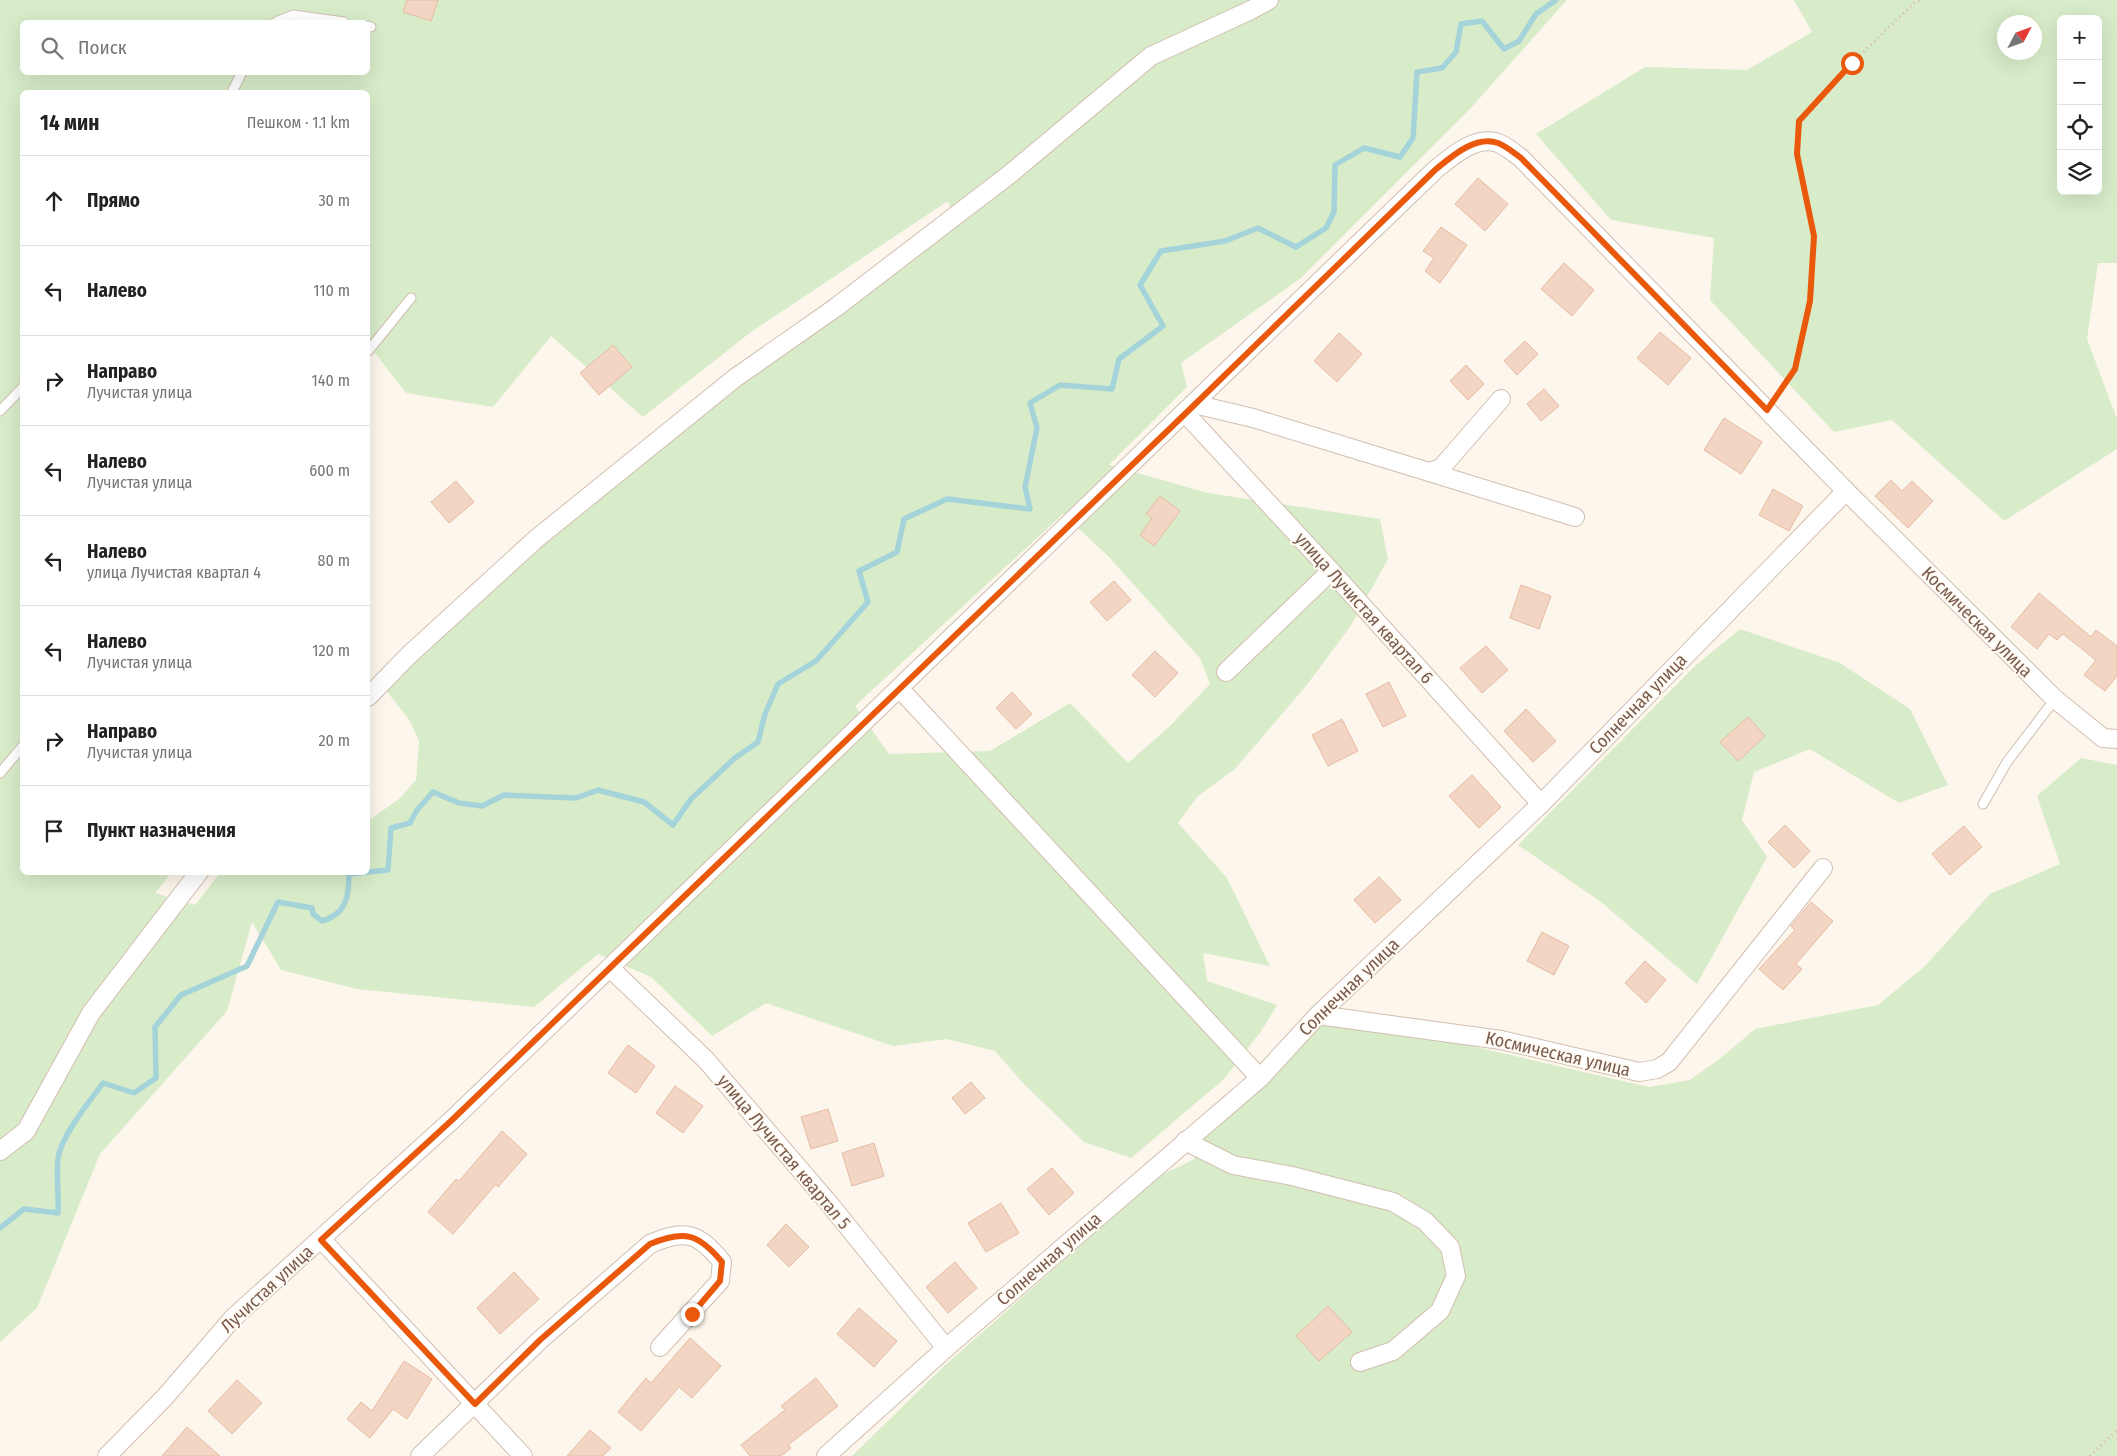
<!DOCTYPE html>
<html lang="ru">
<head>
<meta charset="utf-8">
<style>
	body { margin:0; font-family:"Fira Sans Condensed",sans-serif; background:#f2f2f2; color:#222 }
	.controls { position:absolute; right:15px; top:15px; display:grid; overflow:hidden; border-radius:8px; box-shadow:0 5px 20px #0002 }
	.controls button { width:45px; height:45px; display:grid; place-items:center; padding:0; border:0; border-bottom:1px solid #e0e0e0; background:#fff; color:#222; font:25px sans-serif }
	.compass { position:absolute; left:1997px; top:15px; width:45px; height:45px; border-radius:50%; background:#fff; box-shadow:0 5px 20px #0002; rotate:49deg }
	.stop { position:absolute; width:15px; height:15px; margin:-11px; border:4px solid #ea580c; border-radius:50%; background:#fff }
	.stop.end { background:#ea580c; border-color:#fff; box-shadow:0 1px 5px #0008 }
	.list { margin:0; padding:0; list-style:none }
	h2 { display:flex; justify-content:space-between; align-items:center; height:65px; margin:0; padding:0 20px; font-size:21px }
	h2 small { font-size:16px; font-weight:400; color:#767676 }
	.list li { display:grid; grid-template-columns:32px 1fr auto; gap:15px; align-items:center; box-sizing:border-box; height:90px; padding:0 20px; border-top:1px solid #e0e0e0 }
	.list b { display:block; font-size:19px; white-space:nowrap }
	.list p { margin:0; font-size:16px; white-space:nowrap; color:#767676 }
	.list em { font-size:16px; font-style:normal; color:#767676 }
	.icon { flex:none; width:28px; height:28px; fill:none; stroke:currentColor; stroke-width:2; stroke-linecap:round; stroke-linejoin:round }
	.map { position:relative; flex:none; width:2117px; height:1456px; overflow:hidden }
	.search { position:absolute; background:#fff; box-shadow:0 5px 20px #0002; left:20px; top:20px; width:350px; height:55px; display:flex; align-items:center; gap:12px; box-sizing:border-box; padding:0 18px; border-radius:8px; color:#767676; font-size:19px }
	.panel { position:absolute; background:#fff; box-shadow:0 5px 20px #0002; left:20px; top:90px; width:350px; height:785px; border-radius:8px }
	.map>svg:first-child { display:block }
	.green { fill:#d8ecc9; fill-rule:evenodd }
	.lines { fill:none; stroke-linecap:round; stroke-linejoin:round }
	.stream { stroke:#a5d3da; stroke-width:5.5 }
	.building { fill:#f3d5c3; stroke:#e6bba3 }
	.service-casing { stroke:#d1beb0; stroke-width:11 }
	.minor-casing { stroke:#d1beb0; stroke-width:20 }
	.path { stroke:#d9b8a5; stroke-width:3; stroke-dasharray:1 4; stroke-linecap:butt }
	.service { stroke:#fff; stroke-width:9 }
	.minor { stroke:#fff; stroke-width:18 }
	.route { stroke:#ea580c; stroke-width:6 }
	.labels { text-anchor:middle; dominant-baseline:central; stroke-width:4; stroke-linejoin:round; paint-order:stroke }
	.street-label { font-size:18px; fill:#7a5c4d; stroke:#fffaf3 }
</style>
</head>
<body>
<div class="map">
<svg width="2117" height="1456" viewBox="0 0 2117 1456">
	<rect width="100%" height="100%" fill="#fdf6ec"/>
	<!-- green -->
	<g class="green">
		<path d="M0,0h1567l-97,109 -169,169 -120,85 6,24 -78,78 99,28 172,26 8,40 -38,68 -44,59 -71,83 -38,28 -19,26 49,55 43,88 -67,-13 4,28 70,24 -15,25 -39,50 -92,78 -47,-16 -60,-58 -29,-33 -48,-12 -54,7 -127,-43 -54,33 -61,-59 -53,-23 -64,53 -177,-18 -76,-19 -29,-48 -25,89 -127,143 -63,154 -37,34zM22,22h346v50h-346zM22,92h346v252l38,49 87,14 58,-71 92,81 108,-85 197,-131 8,24 -216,159 -209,171 -116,101 -30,33 25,32 9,20 -3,39 -17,19 -31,22v51l-148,1 -25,32 -40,-12 17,-21h-150zM1063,514l45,42 92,102 10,26 -40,42 -42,37 -58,-60 -80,48 -101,3 -34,-48z"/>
		<path d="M1794,0h323v263h-19l-11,76 30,80v30l-113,72 -112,-101 -58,12 -124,-132 4,-62 -103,-18 -75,-86 109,-67 102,3 65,-38zM2061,19h37v172h-37zM2004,22h30v30h-30z"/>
		<path d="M1740,629l100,34 70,46 38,76 -49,18 -89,-54 -56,23 -12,48 25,37 -70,127 -96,-82 -83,-57 177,-179z"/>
		<path d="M2081,758l36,7v691h-1265l91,-89 215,-190 36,-18 3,-21 126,-116 144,23 182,42 41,-7 32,-23 33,-28 123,-24 47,-39 65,-72 70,-30 -23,-68z"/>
	</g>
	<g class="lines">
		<!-- stream -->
		<path class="stream" d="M0,1228l24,-19 34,4c1,-18 -2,-36 0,-54 2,-22 32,-58 45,-76l31,10 22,-15 -1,-51 26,-32 66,-29 31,-64 34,6 1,6 9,7c24,-7 27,-24 27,-47l39,-4 3,-42 19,-5 7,-13 16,-18 26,11 23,3 22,-11 72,3 22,-8 46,12 29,23 18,-26 44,-41 23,-16 7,-28 13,-30 38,-23 52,-59 -9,-31 38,-19 7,-33 43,-20 83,10 -5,-22 12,-59 -7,-25 30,-18 52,4 7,-30 44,-33 -23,-41 21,-34 64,-10 33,-13 38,19 30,-19 8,-16 1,-47 29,-17 36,9 13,-19 4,-66 25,-4 14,-16 5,-28 21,-3 22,28 15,-8 17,-27 20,-14"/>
	</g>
	<!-- building -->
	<g class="building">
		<path d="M407,0h31l-7,21 -28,-9z"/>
		<path d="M1478,178l30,26 -23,27 -30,-27z"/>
		<path d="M1441,227l26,18 -27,38 -15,-12 9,-13 -11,-7z"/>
		<path d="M1564,263l30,27 -22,26 -31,-27z"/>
		<path d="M1660,332l31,26 -23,27 -31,-27z"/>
		<path d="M1339,333l23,21 -25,28 -23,-21z"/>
		<path d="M1525,341l13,13 -21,21 -13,-14z"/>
		<path d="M613,345l19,22 -33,28 -19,-22z"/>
		<path d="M1466,365l18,19 -16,16 -18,-19z"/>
		<path d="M1544,389l15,17 -18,15 -14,-17z"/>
		<path d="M1724,418l38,24 -21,32 -37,-24z"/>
		<path d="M1891,480l11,11 10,-10 21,20 -25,27 -33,-32z"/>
		<path d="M456,481l18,21 -25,21 -18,-21z"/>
		<path d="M1773,489l30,17 -14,25 -30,-16z"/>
		<path d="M1160,496l20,15 -26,35 -14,-11 12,-17 -6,-4z"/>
		<path d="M1114,581l17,19 -24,21 -17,-19z"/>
		<path d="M1521,585l30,11 -12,33 -29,-11z"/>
		<path d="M2039,593l52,44 5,-7 21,16v30l-12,15 -21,-16 12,-15 -33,-26 -6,6 -8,-6 -12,15 -26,-22z"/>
		<path d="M1486,646l22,24 -26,23 -22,-25z"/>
		<path d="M1155,651l23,22 -23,24 -23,-22z"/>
		<path d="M1389,682l17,34 -23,11 -17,-33z"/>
		<path d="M1012,692l20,22 -16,15 -20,-21z"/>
		<path d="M1526,709l30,32 -23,21 -29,-31z"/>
		<path d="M1748,717l17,19 -27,25 -18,-19z"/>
		<path d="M1342,719l16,32 -30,15 -16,-31z"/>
		<path d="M1472,775l29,32 -22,21 -30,-32z"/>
		<path d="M1785,825l25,26 -16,17 -26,-26z"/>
		<path d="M1964,826l18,21 -32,28 -18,-21z"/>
		<path d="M1379,877l22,23 -26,23 -21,-23z"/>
		<path d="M1811,902l22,19 -37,43 6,5 -19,21 -24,-21 36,-39 -4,-4z"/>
		<path d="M1542,932l27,14 -15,29 -27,-14z"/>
		<path d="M1645,961l21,19 -20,23 -21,-20z"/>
		<path d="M628,1045l27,21 -19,27 -28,-20z"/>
		<path d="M971,1082l14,16 -20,16 -13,-16z"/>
		<path d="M675,1086l28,20 -20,27 -27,-20z"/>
		<path d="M828,1109l10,32 -27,8 -10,-32z"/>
		<path d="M502,1131l25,23 -29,33 -2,-3 -43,50 -25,-22 28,-33 3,2z"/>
		<path d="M874,1143l10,33 -32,10 -10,-33z"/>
		<path d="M1052,1168l22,25 -25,22 -22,-26z"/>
		<path d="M1001,1203l18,30 -33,19 -18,-29z"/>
		<path d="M786,1224l23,23 -20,20 -22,-22z"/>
		<path d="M955,1262l22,26 -29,25 -22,-26z"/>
		<path d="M514,1272l25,27 -39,35 -23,-26z"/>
		<path d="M1328,1306l24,26 -33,29 -23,-25z"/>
		<path d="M859,1308l38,33 -23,26 -37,-33z"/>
		<path d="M690,1338l31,28 -29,32 -13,-11 -38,44 -23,-19 28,-34 5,5z"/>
		<path d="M404,1361l28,18 -25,40 -14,-10 -23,29 -23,-19 14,-17 11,9z"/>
		<path d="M816,1378l22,28 -50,39 3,3 -10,8h-31l-9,-11 44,-35 -4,-4z"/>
		<path d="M237,1380l25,23 -30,31 -24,-23z"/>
		<path d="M187,1427l33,29h-58z"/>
		<path d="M590,1430l21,18 -8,8h-36z"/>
	</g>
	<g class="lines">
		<defs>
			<g id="service">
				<path d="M276,22l17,-7 51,7"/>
				<path d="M368,26l3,1"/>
				<path d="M232,92l10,-20"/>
				<path d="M368,351l43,-53"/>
				<path d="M0,411l22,-23"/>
				<path d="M0,773l22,-26"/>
				<path d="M1983,804l24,-42 48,-63"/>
			</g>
			<g id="minor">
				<path d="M1194,404l59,14 176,54 12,-4 60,-69"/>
				<path d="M1185,413l146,158 210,233"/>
				<path d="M1429,472l146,45"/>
				<path d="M1226,672l105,-101"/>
				<path d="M900,689l360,389"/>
				<path d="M368,697l41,-42 127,-116 199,-161 100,-70 175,-134 141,-118 100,-46 18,-10"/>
				<path d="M610,968l96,92 121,141 119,147"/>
				<path d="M1318,1015l183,25 138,32 18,-3 12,-7 154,-194"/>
				<path d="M1185,1141l48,24 59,11 101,26 32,19 25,26 6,29 -16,35 -47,40 -33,11"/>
				<path d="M0,1151l26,-20 65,-118 108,-141"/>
				<path d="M321,1239l202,217"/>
				<path d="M107,1456l58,-59 68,-79 219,-198 983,-950c16,-13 40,-35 63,-27 8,3 16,10 23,15l325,333 209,208 48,39 14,1"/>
				<path d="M420,1456l120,-116 110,-96c35,-15 48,-12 72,18l-2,19 -60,66"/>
				<path d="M826,1456l120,-108 314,-270 58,-63 223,-211 305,-313"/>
			</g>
		</defs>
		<!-- service casing -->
		<use href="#service" class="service-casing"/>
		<!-- minor casing -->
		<use href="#minor" class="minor-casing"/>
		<!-- path -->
		<g class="path">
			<path d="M1776,397l19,-28 15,-68 4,-65 -17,-82 2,-33 53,-58 63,-61 7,-2"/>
			<path d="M2090,1456l27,-26"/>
		</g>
		<!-- service -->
		<use href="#service" class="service"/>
		<!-- minor -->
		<use href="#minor" class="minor"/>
	</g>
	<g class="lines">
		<!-- route -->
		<path class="route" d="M692,1314l28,-33 2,-19c-24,-29 -38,-32 -72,-18l-110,96 -65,64 -154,-164 131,-120 734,-707 249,-243c16,-13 40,-35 63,-27 8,3 16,10 23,15l246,252 28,-41 15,-68 4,-65 -17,-82 2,-33 53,-58"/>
	</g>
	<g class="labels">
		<!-- street labels -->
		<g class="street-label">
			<text transform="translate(1364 608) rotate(48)">улица Лучистая квартал 6</text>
			<text transform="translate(1977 622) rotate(45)">Космическая улица</text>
			<text transform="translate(1638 704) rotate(-46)">Солнечная улица</text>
			<text transform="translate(1349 987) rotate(-44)">Солнечная улица</text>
			<text transform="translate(1558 1054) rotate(13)">Космическая улица</text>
			<text transform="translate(784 1152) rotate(50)">улица Лучистая квартал 5</text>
			<text transform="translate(1049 1259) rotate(-41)">Солнечная улица</text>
			<text transform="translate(267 1289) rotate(-43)">Лучистая улица</text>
		</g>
	</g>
</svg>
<div class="controls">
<button>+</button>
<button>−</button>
<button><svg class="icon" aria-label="locate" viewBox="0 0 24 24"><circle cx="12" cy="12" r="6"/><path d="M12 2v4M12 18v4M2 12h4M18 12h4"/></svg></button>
<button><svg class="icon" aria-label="layers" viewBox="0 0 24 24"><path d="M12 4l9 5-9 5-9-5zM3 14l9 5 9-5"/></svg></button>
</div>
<svg class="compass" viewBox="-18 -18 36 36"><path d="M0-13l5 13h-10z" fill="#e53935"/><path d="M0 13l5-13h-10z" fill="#767676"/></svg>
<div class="stop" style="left:1852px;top:63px"></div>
<div class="stop end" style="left:692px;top:1314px"></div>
<div class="search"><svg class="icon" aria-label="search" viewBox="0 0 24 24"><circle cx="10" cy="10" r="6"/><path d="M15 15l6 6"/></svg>Поиск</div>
<section class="panel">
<h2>14 мин<small>Пешком · 1.1 km</small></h2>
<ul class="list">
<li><svg class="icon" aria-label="ahead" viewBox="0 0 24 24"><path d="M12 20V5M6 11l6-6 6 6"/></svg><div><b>Прямо</b></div><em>30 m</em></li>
<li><svg class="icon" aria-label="left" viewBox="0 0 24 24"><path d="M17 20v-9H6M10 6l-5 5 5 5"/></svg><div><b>Налево</b></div><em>110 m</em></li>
<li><svg class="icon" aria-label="right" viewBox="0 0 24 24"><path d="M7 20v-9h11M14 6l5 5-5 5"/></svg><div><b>Направо</b><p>Лучистая улица</p></div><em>140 m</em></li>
<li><svg class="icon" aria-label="left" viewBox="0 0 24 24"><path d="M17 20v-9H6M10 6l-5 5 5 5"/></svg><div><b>Налево</b><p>Лучистая улица</p></div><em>600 m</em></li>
<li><svg class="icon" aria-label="left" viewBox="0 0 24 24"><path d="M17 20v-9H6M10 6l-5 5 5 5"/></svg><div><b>Налево</b><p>улица Лучистая квартал 4</p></div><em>80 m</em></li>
<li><svg class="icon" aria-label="left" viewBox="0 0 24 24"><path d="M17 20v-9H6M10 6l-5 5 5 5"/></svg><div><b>Налево</b><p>Лучистая улица</p></div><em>120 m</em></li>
<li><svg class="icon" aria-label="right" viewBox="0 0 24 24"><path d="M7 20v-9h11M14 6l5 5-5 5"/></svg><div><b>Направо</b><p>Лучистая улица</p></div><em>20 m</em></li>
<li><svg class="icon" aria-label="arrive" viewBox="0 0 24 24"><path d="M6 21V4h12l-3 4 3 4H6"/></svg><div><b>Пункт назначения</b></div></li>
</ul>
</section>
</div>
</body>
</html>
